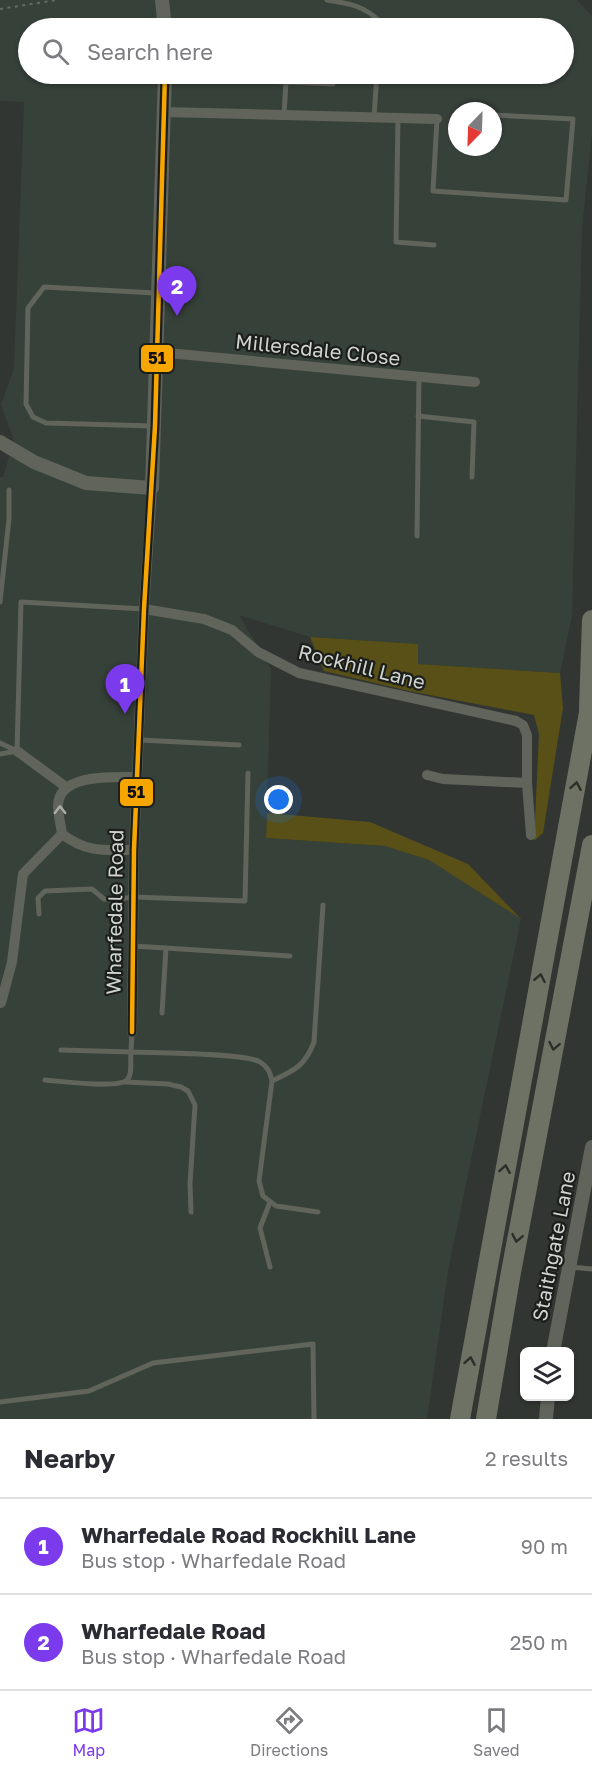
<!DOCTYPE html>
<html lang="en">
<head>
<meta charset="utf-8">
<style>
	body { margin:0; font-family:"Golos Text",sans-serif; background:#f7f7f7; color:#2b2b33 }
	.controls { position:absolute; right:18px; bottom:18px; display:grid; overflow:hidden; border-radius:9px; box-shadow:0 2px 4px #0004 }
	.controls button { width:54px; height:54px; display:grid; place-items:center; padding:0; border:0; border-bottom:2px solid #e1e1e2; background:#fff; color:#2b2b33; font:30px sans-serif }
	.compass { position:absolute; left:448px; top:102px; width:54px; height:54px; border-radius:50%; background:#fff; box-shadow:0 2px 4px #0004; rotate:203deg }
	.you { position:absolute; left:279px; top:800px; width:21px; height:21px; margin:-15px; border:4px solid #fff; border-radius:50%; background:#1a73e8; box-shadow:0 0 0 9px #1a73e833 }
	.badge { display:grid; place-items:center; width:39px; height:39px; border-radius:50%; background:#7c3aed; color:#fff; font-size:20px; font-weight:700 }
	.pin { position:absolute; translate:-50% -50px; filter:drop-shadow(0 2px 3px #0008) }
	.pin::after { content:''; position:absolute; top:32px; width:21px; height:18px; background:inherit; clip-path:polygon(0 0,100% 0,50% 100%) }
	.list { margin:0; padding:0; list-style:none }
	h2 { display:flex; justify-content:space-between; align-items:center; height:78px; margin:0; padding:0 24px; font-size:26px }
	h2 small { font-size:20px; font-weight:400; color:#7c7c81 }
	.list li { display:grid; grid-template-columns:39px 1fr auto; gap:18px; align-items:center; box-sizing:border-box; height:96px; padding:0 24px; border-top:2px solid #e1e1e2 }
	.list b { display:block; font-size:22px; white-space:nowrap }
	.list p { margin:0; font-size:20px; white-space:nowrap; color:#7c7c81 }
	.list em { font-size:20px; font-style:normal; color:#7c7c81 }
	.icon { flex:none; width:33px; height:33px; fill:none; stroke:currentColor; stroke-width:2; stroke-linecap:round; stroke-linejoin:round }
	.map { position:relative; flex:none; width:592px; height:1419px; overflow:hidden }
	.search { position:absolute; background:#fff; box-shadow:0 2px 4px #0004; left:18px; right:18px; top:18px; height:66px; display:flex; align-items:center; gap:15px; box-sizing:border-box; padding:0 21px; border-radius:33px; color:#7c7c81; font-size:22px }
	.sheet { height:270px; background:#fff }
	nav { display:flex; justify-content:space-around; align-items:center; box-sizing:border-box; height:84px; border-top:2px solid #e1e1e2; background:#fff; font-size:16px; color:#7c7c81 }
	nav a { display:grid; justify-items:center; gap:3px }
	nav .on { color:#7c3aed }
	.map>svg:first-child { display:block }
	.built { fill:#364139; fill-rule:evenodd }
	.green { fill:#585016 }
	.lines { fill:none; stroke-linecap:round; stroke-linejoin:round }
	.path { stroke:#676a63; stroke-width:2; stroke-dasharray:3 4.5; stroke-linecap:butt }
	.service { stroke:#60645b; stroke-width:5 }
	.minor { stroke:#60645b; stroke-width:10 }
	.tertiary { stroke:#60645b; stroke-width:14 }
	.motorway { stroke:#6d7265; stroke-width:20 }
	.bus-1-casing { stroke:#1b1e1b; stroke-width:9 }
	.bus-1 { stroke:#f7a600; stroke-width:4.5 }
	.oneway { stroke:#2b2f2a }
	.oneway2 { stroke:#a9ada7 }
	.labels { text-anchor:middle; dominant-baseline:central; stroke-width:4.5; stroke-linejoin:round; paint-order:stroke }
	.street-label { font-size:20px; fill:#d0d4d0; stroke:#1b1e1b }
	.line-badge { stroke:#1b1e1b; stroke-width:2 }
	.pale-badge-label { font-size:16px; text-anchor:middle; font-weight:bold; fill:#111 }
</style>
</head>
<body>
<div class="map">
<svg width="592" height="1419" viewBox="0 0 592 1419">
	<rect width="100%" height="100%" fill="#323633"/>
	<!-- built -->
	<path class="built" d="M0,0h577l15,16v117l-10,96 -10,387 -12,57 -143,-9v-20l-107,-7 -71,-22 32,54 -5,169 119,8 44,14 92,59 -73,352 -21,148h-427v-942h3l11,-37 -13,-35 13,-37 10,-266 -24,-1zM28,28h536v46h-536zM457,111h36v36h-36z"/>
	<!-- green -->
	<g class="green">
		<path d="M310,637l108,7v20l142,9 3,35 -20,125 -9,8 5,-107 -5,-19 -125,-24 -85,-20z"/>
		<path d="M267,813l103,9 98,42 53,55 -92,-59 -44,-14 -119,-8z"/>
	</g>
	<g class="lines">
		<!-- path -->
		<path class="path" d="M0,9l57,-9"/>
		<!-- service -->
		<g class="service">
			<path d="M327,0c21,3 39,6 54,23l-1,5"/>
			<path d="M166,27l22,1"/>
			<path d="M188,74l-1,4 99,4"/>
			<path d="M284,115l2,-33 47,2"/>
			<path d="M374,117l3,-43"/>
			<path d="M398,118l-2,124 38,3"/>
			<path d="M437,119l-4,72 133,9 7,-81 -80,-4"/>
			<path d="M418,416l56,6 -2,55"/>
			<path d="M154,426l-108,-3 -13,-6 -7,-13 2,-96 16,-21 112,6"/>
			<path d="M417,536l2,-159"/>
			<path d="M0,602l9,-83v-29"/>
			<path d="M140,740l99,5"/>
			<path d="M0,743l17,8"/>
			<path d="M17,751l4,-149 123,7"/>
			<path d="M0,754l17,-3"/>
			<path d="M39,914l-1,-16 7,-7 47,-2 12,10 8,1 21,-3 112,4 3,-128"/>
			<path d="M133,946l157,10"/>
			<path d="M162,1013l4,-65"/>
			<path d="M132,1032l-1,20c23,1 115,1 129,10 8,5 10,10 12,19l-13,100 4,15 13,10 42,6"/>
			<path d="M45,1080c15,1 72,9 82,0 6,-5 3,-21 4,-28l-70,-2"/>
			<path d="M272,1081c23,-11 33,-15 42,-39l9,-137"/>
			<path d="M125,1082l43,2 13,3 7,4 7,14 -5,79 1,28"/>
			<path d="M270,1202l-10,26 10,39"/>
			<path d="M570,1267l22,2"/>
			<path d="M0,1402l89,-11 64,-28 160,-19 1,75"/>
		</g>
		<!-- minor -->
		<g class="minor">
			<path d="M164,112l273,7"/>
			<path d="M157,352l318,30"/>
			<path d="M144,609l60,10 28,11 26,22 41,21 217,48 7,4 4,10v48l4,52"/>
			<path d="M17,751l49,36"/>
			<path d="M427,775l16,4 84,4"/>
			<path d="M134,850c-30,0 -47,3 -72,-16 -1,-9 -4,-19 -4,-28 0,-33 56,-29 79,-29"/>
			<path d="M1,1003l11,-41 11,-88 39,-40"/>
			<path d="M132,1032l2,-182 10,-241 8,-121"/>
		</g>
		<!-- tertiary -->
		<g class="tertiary">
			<path d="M162,0l3,28"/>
			<path d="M0,442l34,20 52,21 66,5 13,-414"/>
			<path d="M553,1352l39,-205"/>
			<path d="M546,1419l2,-23"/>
		</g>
		<!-- motorway -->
		<g class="motorway">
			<path d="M589,709l3,-89"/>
			<path d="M460,1419l132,-723"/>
			<path d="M486,1419l25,-147 81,-427"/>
		</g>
		<defs>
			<path id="bus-1" d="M132,1032l2,-182 10,-241 11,-183 10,-352"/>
		</defs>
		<!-- bus-1 casing -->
		<use href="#bus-1" class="bus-1-casing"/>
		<!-- bus-1 -->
		<use href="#bus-1" class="bus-1"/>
	</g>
	<!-- one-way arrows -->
	<defs><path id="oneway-chevron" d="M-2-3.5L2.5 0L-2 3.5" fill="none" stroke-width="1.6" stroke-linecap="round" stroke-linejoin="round" transform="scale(1.5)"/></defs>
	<g class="oneway">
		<use href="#oneway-chevron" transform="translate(576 786) rotate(-80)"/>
		<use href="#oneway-chevron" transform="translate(540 978) rotate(-79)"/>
		<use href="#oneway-chevron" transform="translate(554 1046) rotate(101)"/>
		<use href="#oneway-chevron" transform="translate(505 1169) rotate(-80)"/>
		<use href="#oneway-chevron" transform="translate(517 1238) rotate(101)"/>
		<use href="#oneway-chevron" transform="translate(470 1361) rotate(-80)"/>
	</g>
	<use class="oneway2" href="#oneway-chevron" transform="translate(60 810) rotate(-91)"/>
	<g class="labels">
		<!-- street labels -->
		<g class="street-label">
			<text transform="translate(318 349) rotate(6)">Millersdale Close</text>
			<text transform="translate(362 666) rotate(14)">Rockhill Lane</text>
			<text transform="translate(114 912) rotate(-89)">Wharfedale Road</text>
			<text transform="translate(553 1246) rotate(-79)">Staithgate Lane</text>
		</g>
	</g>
	<g class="line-badge">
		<rect x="140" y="344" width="34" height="29" rx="6" fill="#f7a600"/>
		<rect x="119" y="778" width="35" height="29" rx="6" fill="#f7a600"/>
	</g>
	<g class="pale-badge-label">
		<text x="157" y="364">51</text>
		<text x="136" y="798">51</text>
	</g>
</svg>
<div class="controls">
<button><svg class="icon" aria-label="layers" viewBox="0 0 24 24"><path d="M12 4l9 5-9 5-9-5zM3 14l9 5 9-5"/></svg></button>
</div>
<svg class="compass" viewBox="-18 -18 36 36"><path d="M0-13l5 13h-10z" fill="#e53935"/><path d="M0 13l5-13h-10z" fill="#7c7c81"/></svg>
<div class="you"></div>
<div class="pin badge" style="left:125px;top:714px">1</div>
<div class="pin badge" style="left:177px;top:316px">2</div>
<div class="search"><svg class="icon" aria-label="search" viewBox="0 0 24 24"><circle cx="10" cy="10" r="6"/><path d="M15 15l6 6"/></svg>Search here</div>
</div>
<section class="sheet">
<h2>Nearby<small>2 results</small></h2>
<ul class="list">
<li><span class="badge">1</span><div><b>Wharfedale Road Rockhill Lane</b><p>Bus stop · Wharfedale Road</p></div><em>90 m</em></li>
<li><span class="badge">2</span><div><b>Wharfedale Road</b><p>Bus stop · Wharfedale Road</p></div><em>250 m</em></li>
</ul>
</section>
<nav>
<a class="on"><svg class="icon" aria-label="map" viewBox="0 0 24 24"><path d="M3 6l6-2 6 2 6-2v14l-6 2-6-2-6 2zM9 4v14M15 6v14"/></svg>Map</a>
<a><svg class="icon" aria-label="directions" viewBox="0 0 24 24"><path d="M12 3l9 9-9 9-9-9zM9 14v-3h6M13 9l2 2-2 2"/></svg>Directions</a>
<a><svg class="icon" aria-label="saved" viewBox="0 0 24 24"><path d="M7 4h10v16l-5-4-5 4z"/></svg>Saved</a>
</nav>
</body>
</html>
